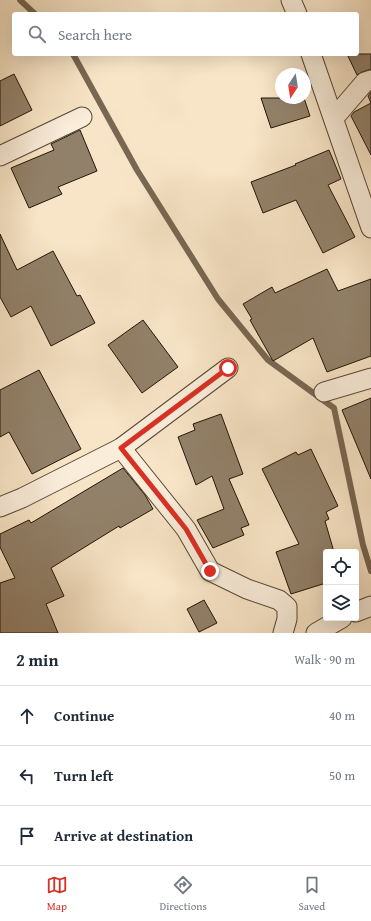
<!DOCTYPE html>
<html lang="en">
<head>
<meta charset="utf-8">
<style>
	body { margin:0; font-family:"Gentium Book Plus",serif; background:#f6f6f7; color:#1f2937 }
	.controls { position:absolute; right:12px; bottom:12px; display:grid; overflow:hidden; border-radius:4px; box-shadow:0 4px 16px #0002 }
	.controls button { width:36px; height:36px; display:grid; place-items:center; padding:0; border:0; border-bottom:1px solid #e0e1e3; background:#fff; color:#1f2937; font:20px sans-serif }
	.compass { position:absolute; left:275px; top:68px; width:36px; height:36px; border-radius:50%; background:#fff; box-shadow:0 4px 16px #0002; rotate:192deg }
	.stop { position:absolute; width:12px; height:12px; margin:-9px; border:3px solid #d93025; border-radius:50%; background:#fff }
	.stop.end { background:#d93025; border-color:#fff; box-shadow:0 1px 4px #0008 }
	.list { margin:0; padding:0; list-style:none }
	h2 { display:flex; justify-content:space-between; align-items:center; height:52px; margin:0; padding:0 16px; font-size:17px }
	h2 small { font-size:13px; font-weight:400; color:#747a83 }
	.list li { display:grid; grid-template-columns:26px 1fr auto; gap:12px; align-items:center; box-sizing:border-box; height:60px; padding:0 16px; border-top:1px solid #e0e1e3 }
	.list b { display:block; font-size:15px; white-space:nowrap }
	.list em { font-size:13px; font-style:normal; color:#747a83 }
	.icon { flex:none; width:22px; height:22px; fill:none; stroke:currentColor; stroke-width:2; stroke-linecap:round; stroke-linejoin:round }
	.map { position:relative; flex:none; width:371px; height:633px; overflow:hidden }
	.search { position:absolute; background:#fff; box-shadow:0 4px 16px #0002; left:12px; right:12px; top:12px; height:44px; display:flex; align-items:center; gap:10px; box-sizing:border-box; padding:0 14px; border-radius:4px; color:#747a83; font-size:15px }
	.sheet { height:232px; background:#fff }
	nav { display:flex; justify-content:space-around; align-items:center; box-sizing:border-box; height:56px; border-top:1px solid #e0e1e3; background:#fff; font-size:11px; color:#747a83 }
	nav a { display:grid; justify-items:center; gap:2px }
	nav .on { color:#d93025 }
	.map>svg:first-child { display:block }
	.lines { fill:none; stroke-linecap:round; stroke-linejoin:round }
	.stream { stroke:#786752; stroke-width:6 }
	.building { fill:#92816a; stroke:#231406 }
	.street-casing { stroke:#584836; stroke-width:21 }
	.street { stroke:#faeedb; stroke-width:19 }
	.route { stroke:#d93025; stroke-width:5 }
</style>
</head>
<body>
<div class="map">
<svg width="371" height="633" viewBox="0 0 371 633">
	<rect width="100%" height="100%" fill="#f8e5c7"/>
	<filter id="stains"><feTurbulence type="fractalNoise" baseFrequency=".005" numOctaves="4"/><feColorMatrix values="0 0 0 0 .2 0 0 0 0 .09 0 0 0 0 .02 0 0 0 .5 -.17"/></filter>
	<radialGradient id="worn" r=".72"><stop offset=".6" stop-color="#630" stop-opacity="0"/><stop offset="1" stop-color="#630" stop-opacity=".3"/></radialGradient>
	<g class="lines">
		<!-- stream -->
		<g class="stream">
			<path d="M20,0l15,14"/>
			<path d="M73,54l64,116 81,129 50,61 66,48 29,137 8,26"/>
		</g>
	</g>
	<!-- building -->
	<g class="building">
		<path d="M347,54h24v15l-9,3 -5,3z"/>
		<path d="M14,74l18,36 -32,16v-45z"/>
		<path d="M371,92v63l-20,-39 3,-4 17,-9 -3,-7z"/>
		<path d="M261,98h43l6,18 -39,12z"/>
		<path d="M80,130l17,41 -39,16 4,7 -33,14 -18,-40 43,-18 -3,-6z"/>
		<path d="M329,150l12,29 -13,6 27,52 -32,16 -27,-53 -33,13 -12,-31 45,-17 -1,-1z"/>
		<path d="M0,234l17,36 36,-19 24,45 3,-1 15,28 -44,23 -20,-40 -20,11 -11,-20z"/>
		<path d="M327,269l11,22 33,-12v77l-44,16 -14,-34 -40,23 -23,-41 2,-1 -9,-15 29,-17 3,6z"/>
		<path d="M143,320l35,47 -36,26 -34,-48z"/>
		<path d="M39,370l42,79 -49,25 -23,-42 -9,5v-47z"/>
		<path d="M371,398v81l-29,-69z"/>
		<path d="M221,414l22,60 -14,5 20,46 -8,3 3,7 -31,13 -16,-28 27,-11 -12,-33 -16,9 -18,-48 17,-7 -2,-6z"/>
		<path d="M311,449l27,57 -12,6 3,7 -4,2 9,31h-8v31l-35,11 -15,-42 23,-8 -37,-75 34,-17 2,3z"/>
		<path d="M123,468l22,27 8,14 -33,19 -1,-2 -68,42 13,28 -18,8 12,29h-58v-50l15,-5 -15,-31v-13l29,-14 2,3z"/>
		<path d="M204,600l13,23 -18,9 -12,-23z"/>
	</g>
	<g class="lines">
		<defs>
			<g id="street">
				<path d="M291,0l6,14"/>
				<path d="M311,54l60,174"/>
				<path d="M334,118l31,-36 6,-2"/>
				<path d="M0,156l82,-39"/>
				<path d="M324,392l47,-14"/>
				<path d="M121,448l65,81 24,42 37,18 32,11 8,7v12l-4,14"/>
				<path d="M0,507l22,-9 99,-50 107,-80"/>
				<path d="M356,612l15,-6"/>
				<path d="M316,633l26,-15"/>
			</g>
		</defs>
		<!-- street casing -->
		<use href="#street" class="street-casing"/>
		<!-- street -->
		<use href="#street" class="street"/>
	</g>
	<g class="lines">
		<!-- route -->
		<path class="route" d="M210,571l-24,-42 -65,-81 107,-80"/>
	</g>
	<rect width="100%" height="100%" filter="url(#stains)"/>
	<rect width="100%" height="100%" fill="url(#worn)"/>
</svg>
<div class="controls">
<button><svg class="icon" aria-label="locate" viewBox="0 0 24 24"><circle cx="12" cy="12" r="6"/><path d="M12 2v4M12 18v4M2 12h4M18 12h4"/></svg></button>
<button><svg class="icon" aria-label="layers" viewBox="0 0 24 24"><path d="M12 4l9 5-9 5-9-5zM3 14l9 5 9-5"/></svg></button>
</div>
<svg class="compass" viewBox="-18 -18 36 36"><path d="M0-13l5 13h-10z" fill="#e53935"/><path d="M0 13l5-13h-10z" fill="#747a83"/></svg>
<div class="stop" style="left:228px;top:368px"></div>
<div class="stop end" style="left:210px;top:571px"></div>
<div class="search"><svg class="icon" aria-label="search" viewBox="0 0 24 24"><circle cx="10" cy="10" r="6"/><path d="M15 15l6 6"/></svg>Search here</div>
</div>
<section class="sheet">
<h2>2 min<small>Walk · 90 m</small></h2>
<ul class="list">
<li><svg class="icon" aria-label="ahead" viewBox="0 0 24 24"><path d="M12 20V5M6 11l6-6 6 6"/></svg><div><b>Continue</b></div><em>40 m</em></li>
<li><svg class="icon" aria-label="left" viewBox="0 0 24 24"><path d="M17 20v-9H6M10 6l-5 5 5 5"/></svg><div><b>Turn left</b></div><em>50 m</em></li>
<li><svg class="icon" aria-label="arrive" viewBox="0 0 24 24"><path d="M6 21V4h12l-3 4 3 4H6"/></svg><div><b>Arrive at destination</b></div></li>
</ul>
</section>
<nav>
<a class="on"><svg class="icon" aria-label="map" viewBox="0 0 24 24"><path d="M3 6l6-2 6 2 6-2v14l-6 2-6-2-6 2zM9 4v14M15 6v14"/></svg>Map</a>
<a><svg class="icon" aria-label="directions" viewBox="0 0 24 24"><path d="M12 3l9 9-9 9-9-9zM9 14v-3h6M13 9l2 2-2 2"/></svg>Directions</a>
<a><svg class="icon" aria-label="saved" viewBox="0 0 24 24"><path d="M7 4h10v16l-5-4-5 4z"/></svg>Saved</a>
</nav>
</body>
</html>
